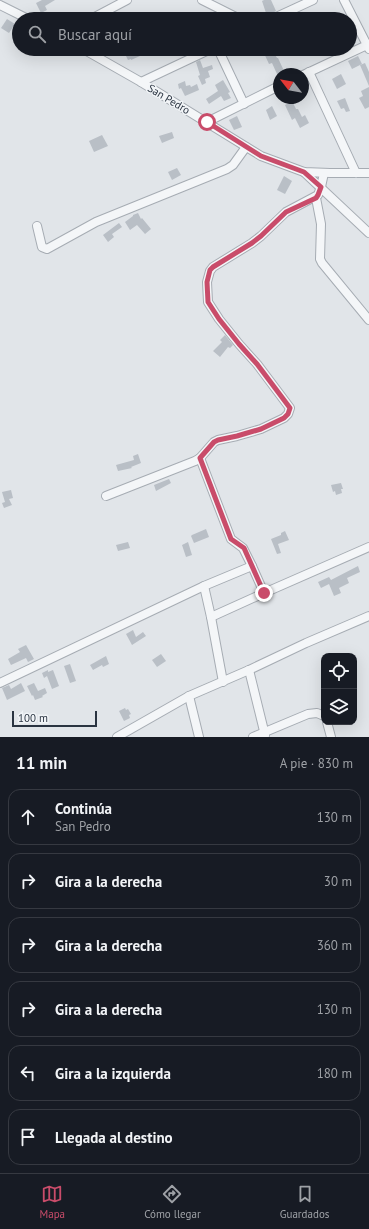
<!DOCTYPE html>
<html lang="es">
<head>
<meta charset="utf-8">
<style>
	body { margin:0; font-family:"PT Sans",sans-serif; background:#20242c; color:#f1f3f6 }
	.controls { position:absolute; right:12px; bottom:12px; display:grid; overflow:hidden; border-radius:8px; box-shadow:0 4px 16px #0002 }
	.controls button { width:36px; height:36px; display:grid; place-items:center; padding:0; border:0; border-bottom:1px solid #363941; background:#171b24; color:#f1f3f6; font:20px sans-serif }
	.compass { position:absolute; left:273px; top:68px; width:36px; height:36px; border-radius:50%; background:#171b24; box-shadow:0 4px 16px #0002; rotate:301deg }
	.scale { position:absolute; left:12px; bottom:10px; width:85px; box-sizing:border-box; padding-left:4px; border:2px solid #2a3441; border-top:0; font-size:11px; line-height:14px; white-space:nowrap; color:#2a3441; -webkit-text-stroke:3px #f1f4f7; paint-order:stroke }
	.stop { position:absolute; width:12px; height:12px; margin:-9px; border:3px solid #c94c6a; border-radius:50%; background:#fff }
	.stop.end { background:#c94c6a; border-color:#fff; box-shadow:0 1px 4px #0008 }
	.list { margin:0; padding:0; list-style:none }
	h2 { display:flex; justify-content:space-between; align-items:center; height:52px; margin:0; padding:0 16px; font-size:17px }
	h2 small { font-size:13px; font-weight:400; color:#9ea1a6 }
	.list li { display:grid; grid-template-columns:26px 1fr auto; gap:12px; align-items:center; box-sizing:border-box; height:56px; margin:0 8px 8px; padding:0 8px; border:1px solid #363941; border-radius:12px }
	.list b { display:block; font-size:15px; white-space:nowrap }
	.list p { margin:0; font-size:13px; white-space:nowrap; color:#9ea1a6 }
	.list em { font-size:13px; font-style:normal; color:#9ea1a6 }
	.icon { flex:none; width:22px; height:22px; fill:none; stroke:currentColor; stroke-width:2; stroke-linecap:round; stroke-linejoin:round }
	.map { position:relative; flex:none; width:369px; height:737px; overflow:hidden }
	.search { position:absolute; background:#171b24; box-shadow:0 4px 16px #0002; left:12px; right:12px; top:12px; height:44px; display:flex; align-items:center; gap:10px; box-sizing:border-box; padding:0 14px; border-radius:22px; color:#9ea1a6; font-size:15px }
	.sheet { height:436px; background:#171b24 }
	nav { display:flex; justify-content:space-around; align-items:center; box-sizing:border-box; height:56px; border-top:1px solid #363941; background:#171b24; font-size:11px; color:#9ea1a6 }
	nav a { display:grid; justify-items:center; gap:2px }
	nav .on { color:#c94c6a }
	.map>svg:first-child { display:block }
	.building { fill:#b9bfc6 }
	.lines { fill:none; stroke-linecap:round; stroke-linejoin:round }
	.minor-casing { stroke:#a6acb3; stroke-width:10 }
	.minor { stroke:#f4f6f8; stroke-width:8 }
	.route { stroke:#c94c6a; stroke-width:5 }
	.labels { text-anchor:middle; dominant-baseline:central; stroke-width:3; stroke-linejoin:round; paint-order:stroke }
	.street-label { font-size:11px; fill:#2a3441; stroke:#f1f4f7 }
</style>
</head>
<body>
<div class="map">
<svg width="369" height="737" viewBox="0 0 369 737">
	<rect width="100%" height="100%" fill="#e1e5e9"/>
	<!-- building -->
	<g class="building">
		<path d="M42,0h13l-10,6 2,4 -6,3 -5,-10z"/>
		<path d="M264,0h7l5,11 -9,5 -5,-15z"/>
		<path d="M7,19l8,5 -6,9 -8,-5z"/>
		<path d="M126,49h10l4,7 -9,4v-1l-3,1 -2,-4 2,-1z"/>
		<path d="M262,49h10l5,9h1l6,13 -7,3 -5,-11 -3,1z"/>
		<path d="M358,56l4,8 -10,5 -4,-8z"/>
		<path d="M200,60l3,8 9,-3 1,4 -5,2 2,6 -5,2 1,4 -4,2 -4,-9 2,-1 -4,-13z"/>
		<path d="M365,63l4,9v14l-9,-21z"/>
		<path d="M341,74l5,10 -9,5 -5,-10z"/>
		<path d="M223,80l7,12 -2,1 3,5 -7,3 -3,-5 -12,8 -3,-5 12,-8 -3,-6z"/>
		<path d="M185,81l1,5 4,-1 1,2 6,-3 2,6 -14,6 -4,-8 -2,1 -1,-5z"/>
		<path d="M369,87v20l-4,2 -6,-11 4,-2 -2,-5z"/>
		<path d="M345,98l5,13 -4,1 -2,-4 -3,1 -4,-8z"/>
		<path d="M292,101l4,8h2l4,8 3,-2 4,8 -9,5 -5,-10 -3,2 -7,-15z"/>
		<path d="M272,106l5,10 -7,4 -4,-10z"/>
		<path d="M237,116l5,11 -8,3 -5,-10z"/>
		<path d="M172,132l2,6 -12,5 -3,-7z"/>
		<path d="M102,135l6,11 -14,6 -5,-11z"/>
		<path d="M177,168l4,7 -9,5 -4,-8z"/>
		<path d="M284,176l8,5 -7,13 -8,-4z"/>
		<path d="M138,213l3,6 1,-1 9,11 -6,5 -8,-9 -7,5 -5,-8 8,-6v-1z"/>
		<path d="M119,223l3,4 -10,7 2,3 -6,5 -5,-7z"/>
		<path d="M225,335l8,10 -3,3 -2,-1 -8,10 -7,-6 9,-9 -2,-2z"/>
		<path d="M138,454l3,9 -10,4 1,1 -14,3 -2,-6 18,-5 -1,-4z"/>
		<path d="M169,479l2,4 -15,8 -2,-6z"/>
		<path d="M341,483l2,6h-2l1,4 -6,2 -1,-4 -2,1 -2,-7z"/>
		<path d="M11,490l2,8 -4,1 3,6 -8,3 -2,-5 3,-1 -3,-10z"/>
		<path d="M206,529l3,8 -15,6 -3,-7 1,-1z"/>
		<path d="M285,531l4,9 -11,4 3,9 -4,1 -6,-15 10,-4v-2z"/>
		<path d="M128,542l2,6 -12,3 -2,-6z"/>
		<path d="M188,542l4,13 -6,2 -4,-12z"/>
		<path d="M358,566l2,6 -13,6 2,5 -10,5 2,5 -7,3 -5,-12 -8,4 -3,-6 11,-5 2,3z"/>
		<path d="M133,630l3,7 7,-5 3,4 -14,9 -6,-11z"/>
		<path d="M26,645l8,14 -6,3 -2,-4 -15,7 -3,-6 12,-7 -2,-3z"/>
		<path d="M161,654l5,7 -9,6 -5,-7z"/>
		<path d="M106,656l3,8 -6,3 -1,-2 -9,5 -3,-5z"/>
		<path d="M70,664l6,17 -6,2 -6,-17z"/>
		<path d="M48,670v2l5,-2 6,16 -7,3 -5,-13 -3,2 -2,-5z"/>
		<path d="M21,683l4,8 -18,9 -5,-12 7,-3 2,4z"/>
		<path d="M34,683l4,8 7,-3 2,5 -5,3 1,1 -8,3 -2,-5 -1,1 -5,-10z"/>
		<path d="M125,708l1,2 2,-1 3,5 -2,1 1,3 -6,3 -5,-10z"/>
	</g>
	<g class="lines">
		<defs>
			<g id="minor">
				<path d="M202,0l38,19"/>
				<path d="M344,0l25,49"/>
				<path d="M0,5l28,14"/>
				<path d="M91,19l36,-19"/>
				<path d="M272,19l41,-19"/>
				<path d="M83,49l58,33 120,74 43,16 26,1h39"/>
				<path d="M218,49l26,55"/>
				<path d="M309,72l47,101"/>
				<path d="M303,75l66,-31"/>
				<path d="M141,82l70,-33"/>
				<path d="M207,122l72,-36"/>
				<path d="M304,172l65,61"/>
				<path d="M316,198l5,26 -1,35 2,4 47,57"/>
				<path d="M37,226l5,21 5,2 49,-27 131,-53 6,-4 13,-18"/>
				<path d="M200,458l14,-16 4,-2 19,-4 24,-7 23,-11 4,-4 2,-6 -33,-44 -18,-20 -20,-25 -11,-17 -1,-20 3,-11 3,-4 39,-24 9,-7 25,-24 32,-17 3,-8 3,-14"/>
				<path d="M106,496l89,-35 5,-3 31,81 12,9 9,18"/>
				<path d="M204,586l48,-20 12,27 -53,24"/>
				<path d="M264,593l105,-46"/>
				<path d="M249,670l16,65"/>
				<path d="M0,683l204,-97 7,31 12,65"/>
				<path d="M189,696l10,41"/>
				<path d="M327,722l4,15"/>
				<path d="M117,737l72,-41 60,-26 57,-27 63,-27"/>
				<path d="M253,737l55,-23 9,-1 7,3"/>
			</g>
		</defs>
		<!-- minor casing -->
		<use href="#minor" class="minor-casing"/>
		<!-- minor -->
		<use href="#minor" class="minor"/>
	</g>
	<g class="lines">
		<!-- route -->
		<path class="route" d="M207,122l54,34 43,16 17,15 -3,8 -2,3 -30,14 -25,24 -9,7 -39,24 -3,3 -3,12 1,20 11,17 20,25 18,20 33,44 -2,6 -4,4 -23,11 -24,7 -19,4 -4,2 -14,16 31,81 13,9 20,45"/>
	</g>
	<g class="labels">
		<!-- street labels -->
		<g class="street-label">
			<text transform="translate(169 99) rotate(31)">San Pedro</text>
		</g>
	</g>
</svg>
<div class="controls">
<button><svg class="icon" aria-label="locate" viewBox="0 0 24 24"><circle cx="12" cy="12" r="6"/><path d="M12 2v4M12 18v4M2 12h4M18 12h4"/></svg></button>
<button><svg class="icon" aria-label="layers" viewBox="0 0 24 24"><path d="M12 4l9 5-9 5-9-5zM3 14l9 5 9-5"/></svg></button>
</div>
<svg class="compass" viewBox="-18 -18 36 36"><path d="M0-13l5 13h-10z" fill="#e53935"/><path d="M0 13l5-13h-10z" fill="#9ea1a6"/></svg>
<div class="scale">100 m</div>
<div class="stop" style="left:207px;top:122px"></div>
<div class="stop end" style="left:264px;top:593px"></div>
<div class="search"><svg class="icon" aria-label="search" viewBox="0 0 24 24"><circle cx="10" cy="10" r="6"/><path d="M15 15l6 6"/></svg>Buscar aquí</div>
</div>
<section class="sheet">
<h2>11 min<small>A pie · 830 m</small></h2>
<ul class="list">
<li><svg class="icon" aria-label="ahead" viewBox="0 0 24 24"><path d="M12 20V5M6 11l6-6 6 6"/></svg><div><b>Continúa</b><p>San Pedro</p></div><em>130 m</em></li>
<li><svg class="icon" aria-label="right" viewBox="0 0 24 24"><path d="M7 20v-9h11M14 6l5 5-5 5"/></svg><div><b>Gira a la derecha</b></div><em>30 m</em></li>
<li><svg class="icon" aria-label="right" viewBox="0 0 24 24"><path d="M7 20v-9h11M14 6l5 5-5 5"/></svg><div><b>Gira a la derecha</b></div><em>360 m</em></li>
<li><svg class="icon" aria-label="right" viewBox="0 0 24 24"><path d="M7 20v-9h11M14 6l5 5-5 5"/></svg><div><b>Gira a la derecha</b></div><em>130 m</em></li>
<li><svg class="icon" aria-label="left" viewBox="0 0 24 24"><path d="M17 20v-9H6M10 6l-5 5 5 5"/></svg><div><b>Gira a la izquierda</b></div><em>180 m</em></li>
<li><svg class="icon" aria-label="arrive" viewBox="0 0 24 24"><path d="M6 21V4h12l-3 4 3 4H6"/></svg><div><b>Llegada al destino</b></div></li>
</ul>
</section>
<nav>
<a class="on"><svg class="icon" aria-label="map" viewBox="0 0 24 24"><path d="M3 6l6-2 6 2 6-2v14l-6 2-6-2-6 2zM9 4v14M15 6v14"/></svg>Mapa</a>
<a><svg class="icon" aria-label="directions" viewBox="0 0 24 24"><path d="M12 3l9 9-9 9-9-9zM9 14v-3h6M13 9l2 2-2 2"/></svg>Cómo llegar</a>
<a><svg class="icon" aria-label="saved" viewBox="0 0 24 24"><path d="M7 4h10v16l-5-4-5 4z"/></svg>Guardados</a>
</nav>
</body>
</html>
